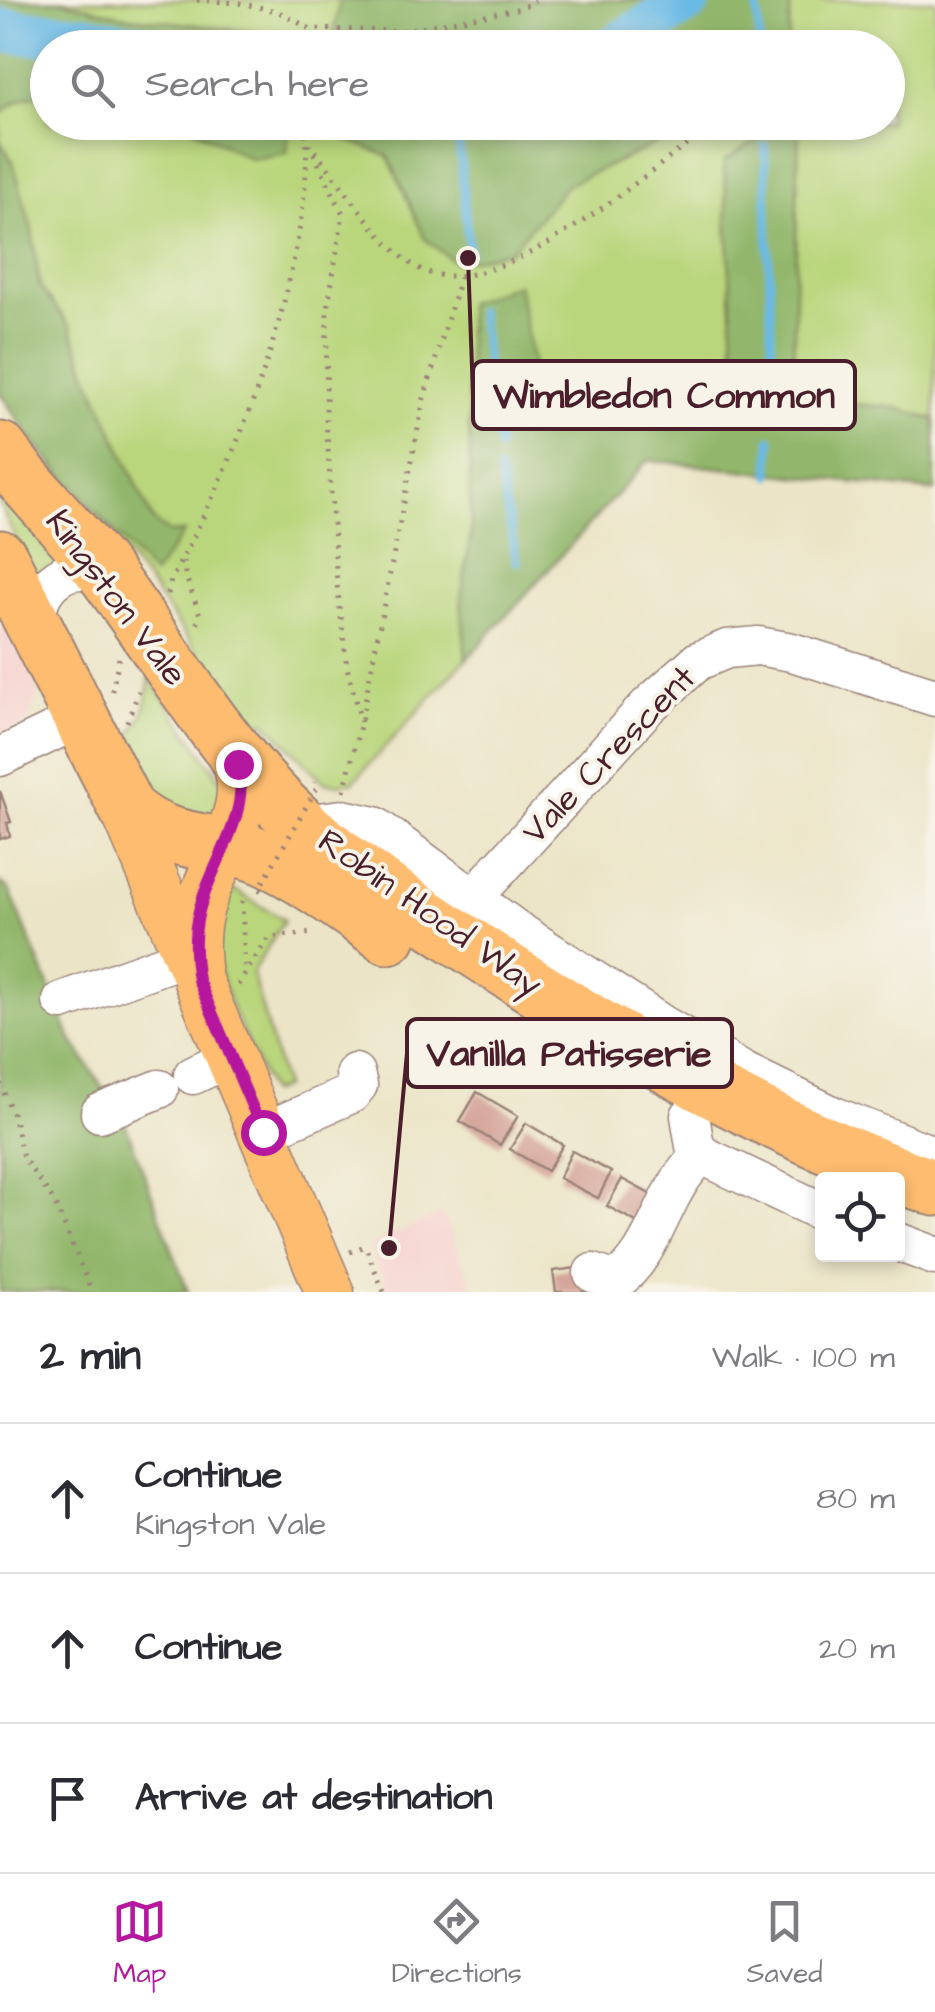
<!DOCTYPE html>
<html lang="en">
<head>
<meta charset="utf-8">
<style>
	body { margin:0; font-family:"Architects Daughter",sans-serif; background:#f7f7f7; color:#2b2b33 }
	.controls { position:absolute; right:30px; bottom:30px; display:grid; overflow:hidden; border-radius:10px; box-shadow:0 5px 15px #0003 }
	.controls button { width:90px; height:90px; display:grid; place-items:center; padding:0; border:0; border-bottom:2px solid #e1e1e2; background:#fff; color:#2b2b33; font:50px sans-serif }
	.stop { position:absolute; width:30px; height:30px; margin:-22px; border:8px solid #b5179e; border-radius:50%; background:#fff }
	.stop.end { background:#b5179e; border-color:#fff; box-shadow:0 2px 10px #0008 }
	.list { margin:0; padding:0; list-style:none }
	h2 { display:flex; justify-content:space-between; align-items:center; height:130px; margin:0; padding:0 40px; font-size:42px }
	h2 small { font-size:32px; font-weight:400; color:#7c7c81 }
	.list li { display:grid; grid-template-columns:65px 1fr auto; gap:30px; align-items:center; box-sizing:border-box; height:150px; padding:0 40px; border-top:2px solid #e1e1e2 }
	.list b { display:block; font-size:38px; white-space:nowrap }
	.list p { margin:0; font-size:32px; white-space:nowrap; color:#7c7c81 }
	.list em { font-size:32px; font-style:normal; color:#7c7c81 }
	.icon { flex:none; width:55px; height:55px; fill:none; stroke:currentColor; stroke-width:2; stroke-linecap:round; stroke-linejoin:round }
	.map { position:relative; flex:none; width:935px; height:1292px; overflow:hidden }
	.search { position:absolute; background:#fff; box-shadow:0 5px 15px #0003; left:30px; right:30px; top:30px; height:110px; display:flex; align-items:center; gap:25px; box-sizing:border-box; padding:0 35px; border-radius:55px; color:#7c7c81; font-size:38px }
	.sheet { height:580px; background:#fff }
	nav { display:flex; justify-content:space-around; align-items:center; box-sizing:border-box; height:140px; border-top:2px solid #e1e1e2; background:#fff; font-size:28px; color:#7c7c81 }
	nav a { display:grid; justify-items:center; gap:5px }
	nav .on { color:#b5179e }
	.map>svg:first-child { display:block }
	.built { fill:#f7d0cd }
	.green { fill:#b9d67c; stroke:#827a54; stroke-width:2.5; fill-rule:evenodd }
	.forest { fill:#92b76c; stroke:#6e6b4c; stroke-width:2.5 }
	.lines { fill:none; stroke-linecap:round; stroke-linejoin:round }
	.stream { stroke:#6abae5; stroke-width:8 }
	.river { stroke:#6abae5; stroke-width:45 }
	.building { fill:#d29d93 }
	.minor-casing { stroke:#9a8278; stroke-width:41 }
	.major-casing { stroke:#9a8278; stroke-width:51 }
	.highway-casing { stroke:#9a8278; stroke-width:59 }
	.path { stroke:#9a8278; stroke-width:5; stroke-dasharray:2.5 8; stroke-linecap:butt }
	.minor { stroke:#fff; stroke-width:38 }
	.major { stroke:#fdbc6f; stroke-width:48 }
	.highway { stroke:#fdbc6f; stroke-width:55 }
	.path-bridge { stroke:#9a8278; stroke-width:5; stroke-dasharray:2.5 8; stroke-linecap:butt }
	.route { stroke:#b5179e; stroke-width:12 }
	.labels { text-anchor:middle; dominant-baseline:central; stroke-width:8; stroke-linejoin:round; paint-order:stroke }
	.street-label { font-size:35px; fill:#4a1f2b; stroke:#f7f3e8 }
	.leader { fill:none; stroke:#4a1f2b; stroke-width:4 }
	.callout-dot { fill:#4a1f2b; stroke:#f7f3e8; stroke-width:4 }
	.callout { fill:#f7f3e8; stroke:#4a1f2b; stroke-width:4 }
	.callout-label { font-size:38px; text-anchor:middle; font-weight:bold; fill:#4a1f2b }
</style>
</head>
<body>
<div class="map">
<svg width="935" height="1292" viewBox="0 0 935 1292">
	<rect width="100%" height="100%" fill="#f7f3e8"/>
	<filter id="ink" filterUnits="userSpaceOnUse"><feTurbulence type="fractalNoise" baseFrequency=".01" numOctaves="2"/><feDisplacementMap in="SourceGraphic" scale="20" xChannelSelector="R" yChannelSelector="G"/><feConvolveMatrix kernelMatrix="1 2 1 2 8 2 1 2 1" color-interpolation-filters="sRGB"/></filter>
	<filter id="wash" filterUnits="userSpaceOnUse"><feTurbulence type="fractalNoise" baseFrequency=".0048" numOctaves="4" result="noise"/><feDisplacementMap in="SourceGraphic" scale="40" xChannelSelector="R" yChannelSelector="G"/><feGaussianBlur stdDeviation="2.25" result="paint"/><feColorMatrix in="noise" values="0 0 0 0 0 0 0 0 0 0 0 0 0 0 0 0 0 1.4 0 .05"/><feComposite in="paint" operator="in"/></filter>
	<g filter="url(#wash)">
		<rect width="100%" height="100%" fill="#ebe4c6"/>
		<!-- built -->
		<g class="built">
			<path d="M0,612l39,77 -10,33 -29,15z"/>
			<path d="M442,1213l33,79h-86l-20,-46z"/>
		</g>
		<!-- green -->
		<g class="green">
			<path d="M0,0h935v491l-287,-31 -295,322 -17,2 -12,-2 -60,-61 -11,10 -105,-149 -113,-138 -35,-51zM48,48h840v74h-840z"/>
			<path d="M0,493l67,68 -30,21 -37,-76z"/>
			<path d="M149,677l76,109 -9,24 -10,6c-56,-13 -57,-21 -86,-68 19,-21 30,-43 29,-71z"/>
			<path d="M226,885l58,35 -32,53 32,114 -14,6 -39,-87 -24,-71z"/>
		</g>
		<!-- forest -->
		<g class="forest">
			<path d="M0,0h59l70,17 160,19 8,11 -249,1 -1,48c-19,-2 -33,5 -47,19z"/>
			<path d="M340,0h451l-3,47h-457z"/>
			<path d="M318,122h385v1l-135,61 -58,67 -54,12 -31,-24 -37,-83 -71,-28z"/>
			<path d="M183,123h106l-2,30 -36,6z"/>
			<path d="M785,123h14l-6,256 -5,13 12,7 98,9 37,12v71l-287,-31 -182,200 -5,-61 10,-65 -4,-231 51,-19 21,114 186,-4 11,-9 -12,-224z"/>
			<path d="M0,141l13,21 19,68 8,57 30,39 19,51 64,144 16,12 15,-1 -31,43 -118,-131 -35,-51z"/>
			<path d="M0,882l9,7 61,148 55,86 63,169h-188z"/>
		</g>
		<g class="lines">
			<!-- stream -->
			<g class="stream">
				<path d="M757,4l3,44"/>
				<path d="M457,122l12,130"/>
				<path d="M765,145l9,273"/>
				<path d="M479,311l20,137"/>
				<path d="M499,471l18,91"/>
				<path d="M770,475l1,-36"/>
			</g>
			<!-- river -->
			<g class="river">
				<path d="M0,30l86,7 58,11"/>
				<path d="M615,48l74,-48"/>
			</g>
		</g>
		<g id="blocks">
			<!-- building -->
			<g class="building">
				<path d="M0,791l11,31 -4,1 3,13 -10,3z"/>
				<path d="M477,1092l41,24 -18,29 -40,-24z"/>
				<path d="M526,1123l37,22 -16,26 -37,-22z"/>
				<path d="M572,1151l39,21 -13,26 -39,-20z"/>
				<path d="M622,1179l35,19 -15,27 -35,-19z"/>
				<path d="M584,1267l2,25h-30l-3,-21z"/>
			</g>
		</g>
	</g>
	<g filter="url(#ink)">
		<use href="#blocks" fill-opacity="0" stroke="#9a8278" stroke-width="2.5"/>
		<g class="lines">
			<defs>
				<g id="minor">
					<path d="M39,635c-12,-43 26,-80 68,-59"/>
					<path d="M0,757l81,-39"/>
					<path d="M301,824l42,-5 32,7 143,105 145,94 81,47 90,44 101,40"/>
					<path d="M474,897l174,-191 50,-45 29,-12 31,-3 34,6 143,45"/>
					<path d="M62,1001l125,-45"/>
					<path d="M193,1075l38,-18"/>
					<path d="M100,1113l59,-24"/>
					<path d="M690,1116l5,30 7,9 120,57"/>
					<path d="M263,1132l88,-38 7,-9 -3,-12"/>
					<path d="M898,1242l37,14"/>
					<path d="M593,1273l23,8c42,-30 46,-93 86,-126"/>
				</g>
				<g id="major">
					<path d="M229,749c36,50 -18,112 -30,162 -6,23 -5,46 -1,70l132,311"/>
					<path d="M119,797l72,167"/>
				</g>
				<g id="highway">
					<path d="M0,450c33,45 75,83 108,127 56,76 104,156 169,224 51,53 115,93 175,133 151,100 312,194 483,254"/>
					<path d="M0,558l127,251c43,40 87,27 136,48 45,20 85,52 125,79"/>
				</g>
			</defs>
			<!-- minor casing -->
			<use href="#minor" class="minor-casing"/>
			<!-- major casing -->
			<use href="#major" class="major-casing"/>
			<!-- highway casing -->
			<use href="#highway" class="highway-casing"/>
			<!-- path -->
			<g class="path">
				<path d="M197,0l42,3 38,8 34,18 89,2 122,-23 13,-8"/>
				<path d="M309,48l2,-19"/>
				<path d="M309,144l34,70 -16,98 -1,107 11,165 10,83 14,55"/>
				<path d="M315,151c27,33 70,102 107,119 82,37 230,-106 297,-148"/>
				<path d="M184,561l1,13 15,41 -5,15"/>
				<path d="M168,594l3,-14c59,-111 105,-219 127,-343 6,-37 12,-77 6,-115"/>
				<path d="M112,691l7,-33"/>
				<path d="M127,722l12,-31"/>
				<path d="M344,791l17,-69 63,-324 36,-120"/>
				<path d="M242,901l3,69"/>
				<path d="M238,985l31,-48 46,-4"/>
				<path d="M0,1083l13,32 10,42 32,46 37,89"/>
				<path d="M350,1252l15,-6 19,46"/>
			</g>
			<!-- minor -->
			<use href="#minor" class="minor"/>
			<!-- major -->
			<use href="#major" class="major"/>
			<!-- highway -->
			<use href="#highway" class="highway"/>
			<!-- path-bridge -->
			<path class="path-bridge" d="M261,891l-2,-2 59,-103 -3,-4"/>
		</g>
	</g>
	<g class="lines" filter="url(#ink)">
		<!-- route -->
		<path class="route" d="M238,764c13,53 -27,98 -39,147 -6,23 -5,46 -1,69l65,152"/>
	</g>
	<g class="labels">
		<!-- street labels -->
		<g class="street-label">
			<text transform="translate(116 598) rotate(53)">Kingston Vale</text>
			<text transform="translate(609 755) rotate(-46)">Vale Crescent</text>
			<text transform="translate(430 913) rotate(35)">Robin Hood Way</text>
		</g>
	</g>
	<!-- callouts -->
	<path class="leader" d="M468 258L473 395M389 1248L407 1053"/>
	<g class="callout-dot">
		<circle cx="468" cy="258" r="10"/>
		<circle cx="389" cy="1248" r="10"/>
	</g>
	<g class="callout">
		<rect x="473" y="361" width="382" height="68" rx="10"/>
		<rect x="407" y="1019" width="325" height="68" rx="10"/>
	</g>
	<g class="callout-label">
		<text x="664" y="408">Wimbledon Common</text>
		<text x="569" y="1066">Vanilla Patisserie</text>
	</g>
</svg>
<div class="controls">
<button><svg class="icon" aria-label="locate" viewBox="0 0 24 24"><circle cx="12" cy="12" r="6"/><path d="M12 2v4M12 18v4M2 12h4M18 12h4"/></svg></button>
</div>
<div class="stop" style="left:263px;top:1132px"></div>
<div class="stop end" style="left:238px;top:764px"></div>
<div class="search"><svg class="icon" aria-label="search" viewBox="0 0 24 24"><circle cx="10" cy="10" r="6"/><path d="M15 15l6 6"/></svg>Search here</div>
</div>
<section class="sheet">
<h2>2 min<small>Walk · 100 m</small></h2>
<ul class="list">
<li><svg class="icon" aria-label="ahead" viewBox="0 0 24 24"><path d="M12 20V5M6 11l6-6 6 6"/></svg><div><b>Continue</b><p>Kingston Vale</p></div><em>80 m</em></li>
<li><svg class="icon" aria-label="ahead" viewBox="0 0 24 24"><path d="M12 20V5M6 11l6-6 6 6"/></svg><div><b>Continue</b></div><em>20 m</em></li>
<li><svg class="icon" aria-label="arrive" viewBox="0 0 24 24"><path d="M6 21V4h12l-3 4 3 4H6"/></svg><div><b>Arrive at destination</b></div></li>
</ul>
</section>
<nav>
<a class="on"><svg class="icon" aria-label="map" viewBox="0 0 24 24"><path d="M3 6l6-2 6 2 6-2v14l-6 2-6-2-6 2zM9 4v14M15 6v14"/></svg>Map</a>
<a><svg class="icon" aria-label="directions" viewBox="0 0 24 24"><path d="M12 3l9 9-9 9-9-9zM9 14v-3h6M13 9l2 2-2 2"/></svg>Directions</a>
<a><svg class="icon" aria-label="saved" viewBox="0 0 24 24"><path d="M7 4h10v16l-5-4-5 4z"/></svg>Saved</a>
</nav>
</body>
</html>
